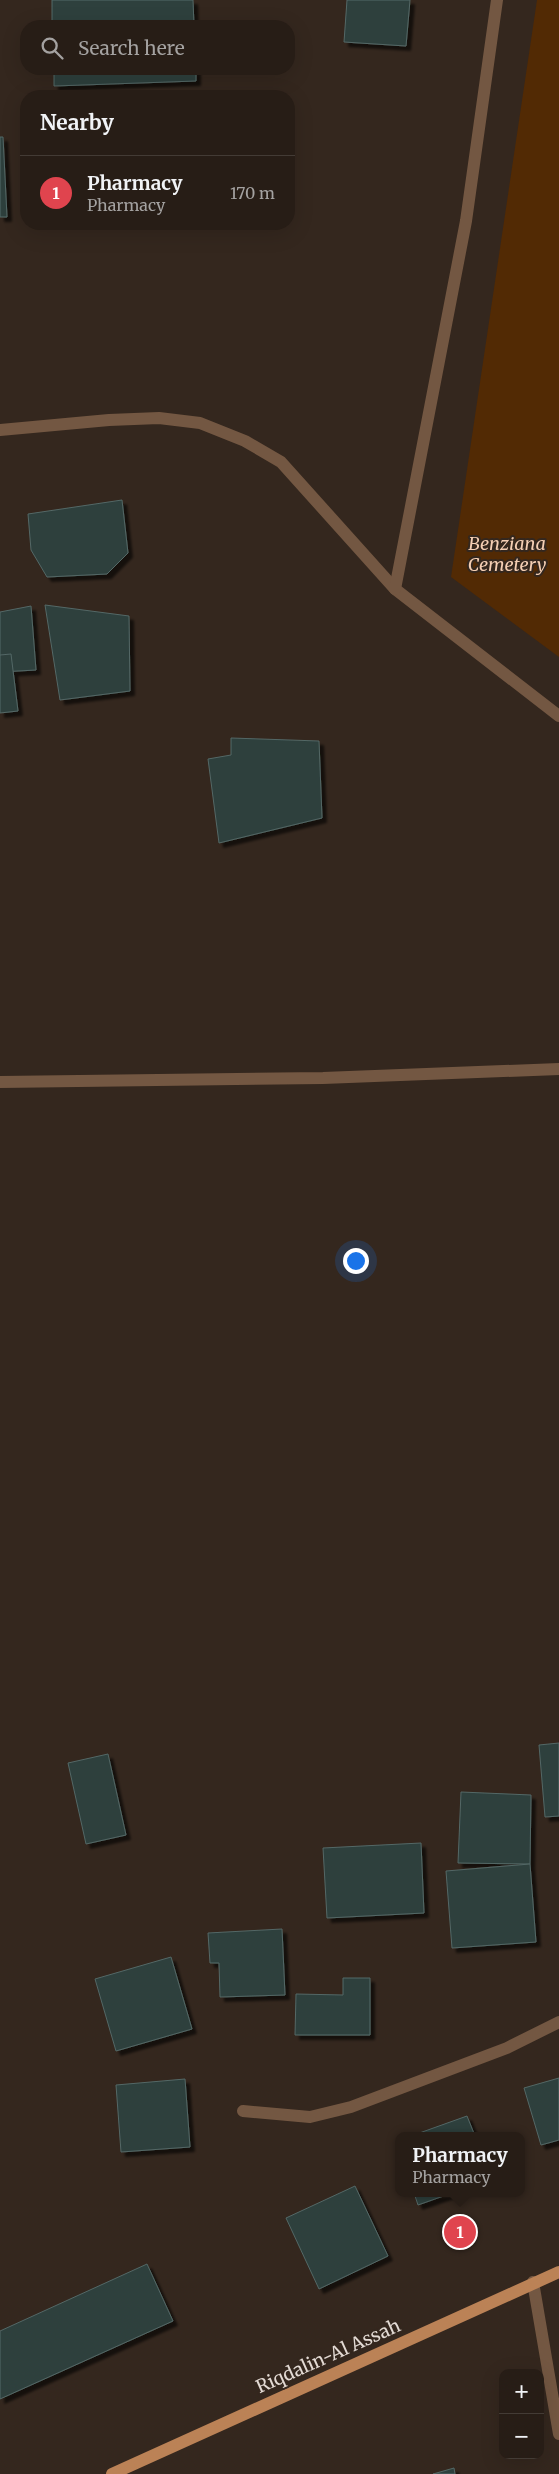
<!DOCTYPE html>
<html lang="en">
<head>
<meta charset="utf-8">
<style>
	body { margin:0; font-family:Merriweather,serif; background:#2f261f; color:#f1f3f6 }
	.controls { position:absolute; right:15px; bottom:15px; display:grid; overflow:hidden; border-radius:10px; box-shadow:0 5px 20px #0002 }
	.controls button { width:45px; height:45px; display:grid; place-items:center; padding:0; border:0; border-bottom:1px solid #433b35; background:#271d16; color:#f1f3f6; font:25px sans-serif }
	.you { position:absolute; left:355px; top:1260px; width:18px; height:18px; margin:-12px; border:4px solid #fff; border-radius:50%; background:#1a73e8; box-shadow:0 0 0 8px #1a73e833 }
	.badge { display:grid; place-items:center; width:32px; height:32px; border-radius:50%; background:#57cec2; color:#fff; font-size:16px; font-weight:700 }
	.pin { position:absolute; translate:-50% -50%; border:2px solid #fff; box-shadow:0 1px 5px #0006 }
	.popup { position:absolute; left:395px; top:2132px; width:130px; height:65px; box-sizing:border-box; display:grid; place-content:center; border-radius:10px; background:#271d16; filter:drop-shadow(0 1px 4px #0005); font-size:16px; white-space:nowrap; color:#a4a2a1 }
	.popup b { font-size:19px; color:#f1f3f6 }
	.popup::after { content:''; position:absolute; left:50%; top:100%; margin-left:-10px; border:10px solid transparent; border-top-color:#271d16 }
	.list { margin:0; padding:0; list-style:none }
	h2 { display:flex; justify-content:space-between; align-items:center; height:65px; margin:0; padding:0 20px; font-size:21px }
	h2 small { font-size:16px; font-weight:400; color:#a4a2a1 }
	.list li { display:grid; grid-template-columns:32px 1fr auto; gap:15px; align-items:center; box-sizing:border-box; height:75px; padding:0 20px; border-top:1px solid #433b35 }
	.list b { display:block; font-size:19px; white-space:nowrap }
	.list p { margin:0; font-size:16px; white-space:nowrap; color:#a4a2a1 }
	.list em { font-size:16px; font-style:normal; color:#a4a2a1 }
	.icon { flex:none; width:28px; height:28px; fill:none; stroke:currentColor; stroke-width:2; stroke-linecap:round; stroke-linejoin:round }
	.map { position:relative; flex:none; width:559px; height:2474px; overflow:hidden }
	.search { position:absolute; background:#271d16; box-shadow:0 5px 20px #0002; left:20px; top:20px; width:275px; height:55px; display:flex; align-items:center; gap:12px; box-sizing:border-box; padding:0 18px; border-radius:20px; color:#a4a2a1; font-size:19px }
	.panel { position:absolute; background:#271d16; box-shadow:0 5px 20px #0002; left:20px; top:90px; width:275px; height:140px; border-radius:20px }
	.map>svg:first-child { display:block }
	.green { fill:#522a04 }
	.building { fill:#2d403e; stroke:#546866; filter:url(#shadow) }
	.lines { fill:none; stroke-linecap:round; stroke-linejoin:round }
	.minor { stroke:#735742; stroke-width:12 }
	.primary { stroke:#bb8256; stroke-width:12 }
	.labels { text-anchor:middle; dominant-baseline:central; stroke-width:4; stroke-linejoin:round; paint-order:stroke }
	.park-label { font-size:18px; font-style:italic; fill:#f5cfb4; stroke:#34271e }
	.street-label { font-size:18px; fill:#e3dad4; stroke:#34271e }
</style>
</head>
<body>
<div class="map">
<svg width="559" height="2474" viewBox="0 0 559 2474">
	<defs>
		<filter id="shadow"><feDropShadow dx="4.5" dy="4.5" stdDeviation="1" flood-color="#0009"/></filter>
	</defs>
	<rect width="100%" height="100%" fill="#34271e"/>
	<!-- green -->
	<path class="green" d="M537,0h22v657l-108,-80z"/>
	<!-- building -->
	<g class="building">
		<path d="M52,0h141l1,26h-142z"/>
		<path d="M347,0h63l-4,46 -62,-4z"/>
		<path d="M54,69h142v12l-142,5z"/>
		<path d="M0,137h3l4,80h-7z"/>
		<path d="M122,500l6,53 -21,21 -60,3 -16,-27 -3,-36z"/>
		<path d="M45,605l84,11 1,75 -70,9z"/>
		<path d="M31,606l5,64 -36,2v-60z"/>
		<path d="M11,654l7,57 -18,2v-58z"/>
		<path d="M231,738l88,3 3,77 -103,25 -11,-84 23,-4z"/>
		<path d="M559,1743v73l-14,1 -6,-72z"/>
		<path d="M108,1754l18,81 -40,9 -18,-81z"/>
		<path d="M461,1792l70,3 -1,69 -72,-1z"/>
		<path d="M421,1843l3,70 -97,5 -4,-70z"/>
		<path d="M530,1864l6,78 -84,6 -6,-77z"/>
		<path d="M282,1929l3,66 -65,2 -1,-34h-9l-2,-30z"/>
		<path d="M171,1957l21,72 -76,22 -21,-72z"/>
		<path d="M343,1978h27v57h-75l1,-41 47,1z"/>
		<path d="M559,2078v62l-18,5 -17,-57z"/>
		<path d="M185,2079l5,68 -69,5 -5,-67z"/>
		<path d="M467,2116l8,20h-64z"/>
		<path d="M355,2186l33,70 -69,33 -33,-71z"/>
		<path d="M414,2193h38l-34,12z"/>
		<path d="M147,2264l26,57 -173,78v-68z"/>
		<path d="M454,2468l1,6h-22z"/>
	</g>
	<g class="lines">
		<!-- minor -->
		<g class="minor">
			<path d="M0,430l109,-10 50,-2 41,5 45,18 36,21 114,127 164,127"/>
			<path d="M395,589l71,-368 31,-221"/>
			<path d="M0,1082l323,-4 236,-9"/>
			<path d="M243,2111l67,6 41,-10 156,-59 52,-26"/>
			<path d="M533,2282l26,152"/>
		</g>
		<!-- primary -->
		<path class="primary" d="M112,2474l447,-202"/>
	</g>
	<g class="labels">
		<!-- park labels -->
		<g class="park-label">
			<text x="507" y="543">Benziana<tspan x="507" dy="21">Cemetery</tspan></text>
		</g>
		<!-- street labels -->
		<g class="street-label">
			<text transform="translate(328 2356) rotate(-24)">Riqdalin-Al Assah</text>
		</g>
	</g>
</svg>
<div class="controls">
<button>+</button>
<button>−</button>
</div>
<div class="you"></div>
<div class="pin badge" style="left:460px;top:2232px;background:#e0444e">1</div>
<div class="popup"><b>Pharmacy</b>Pharmacy</div>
<div class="search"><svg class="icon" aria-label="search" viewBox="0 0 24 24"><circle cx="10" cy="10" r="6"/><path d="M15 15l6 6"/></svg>Search here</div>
<section class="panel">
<h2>Nearby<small></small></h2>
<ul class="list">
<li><span class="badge" style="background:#e0444e">1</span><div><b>Pharmacy</b><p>Pharmacy</p></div><em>170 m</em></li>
</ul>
</section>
</div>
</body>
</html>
